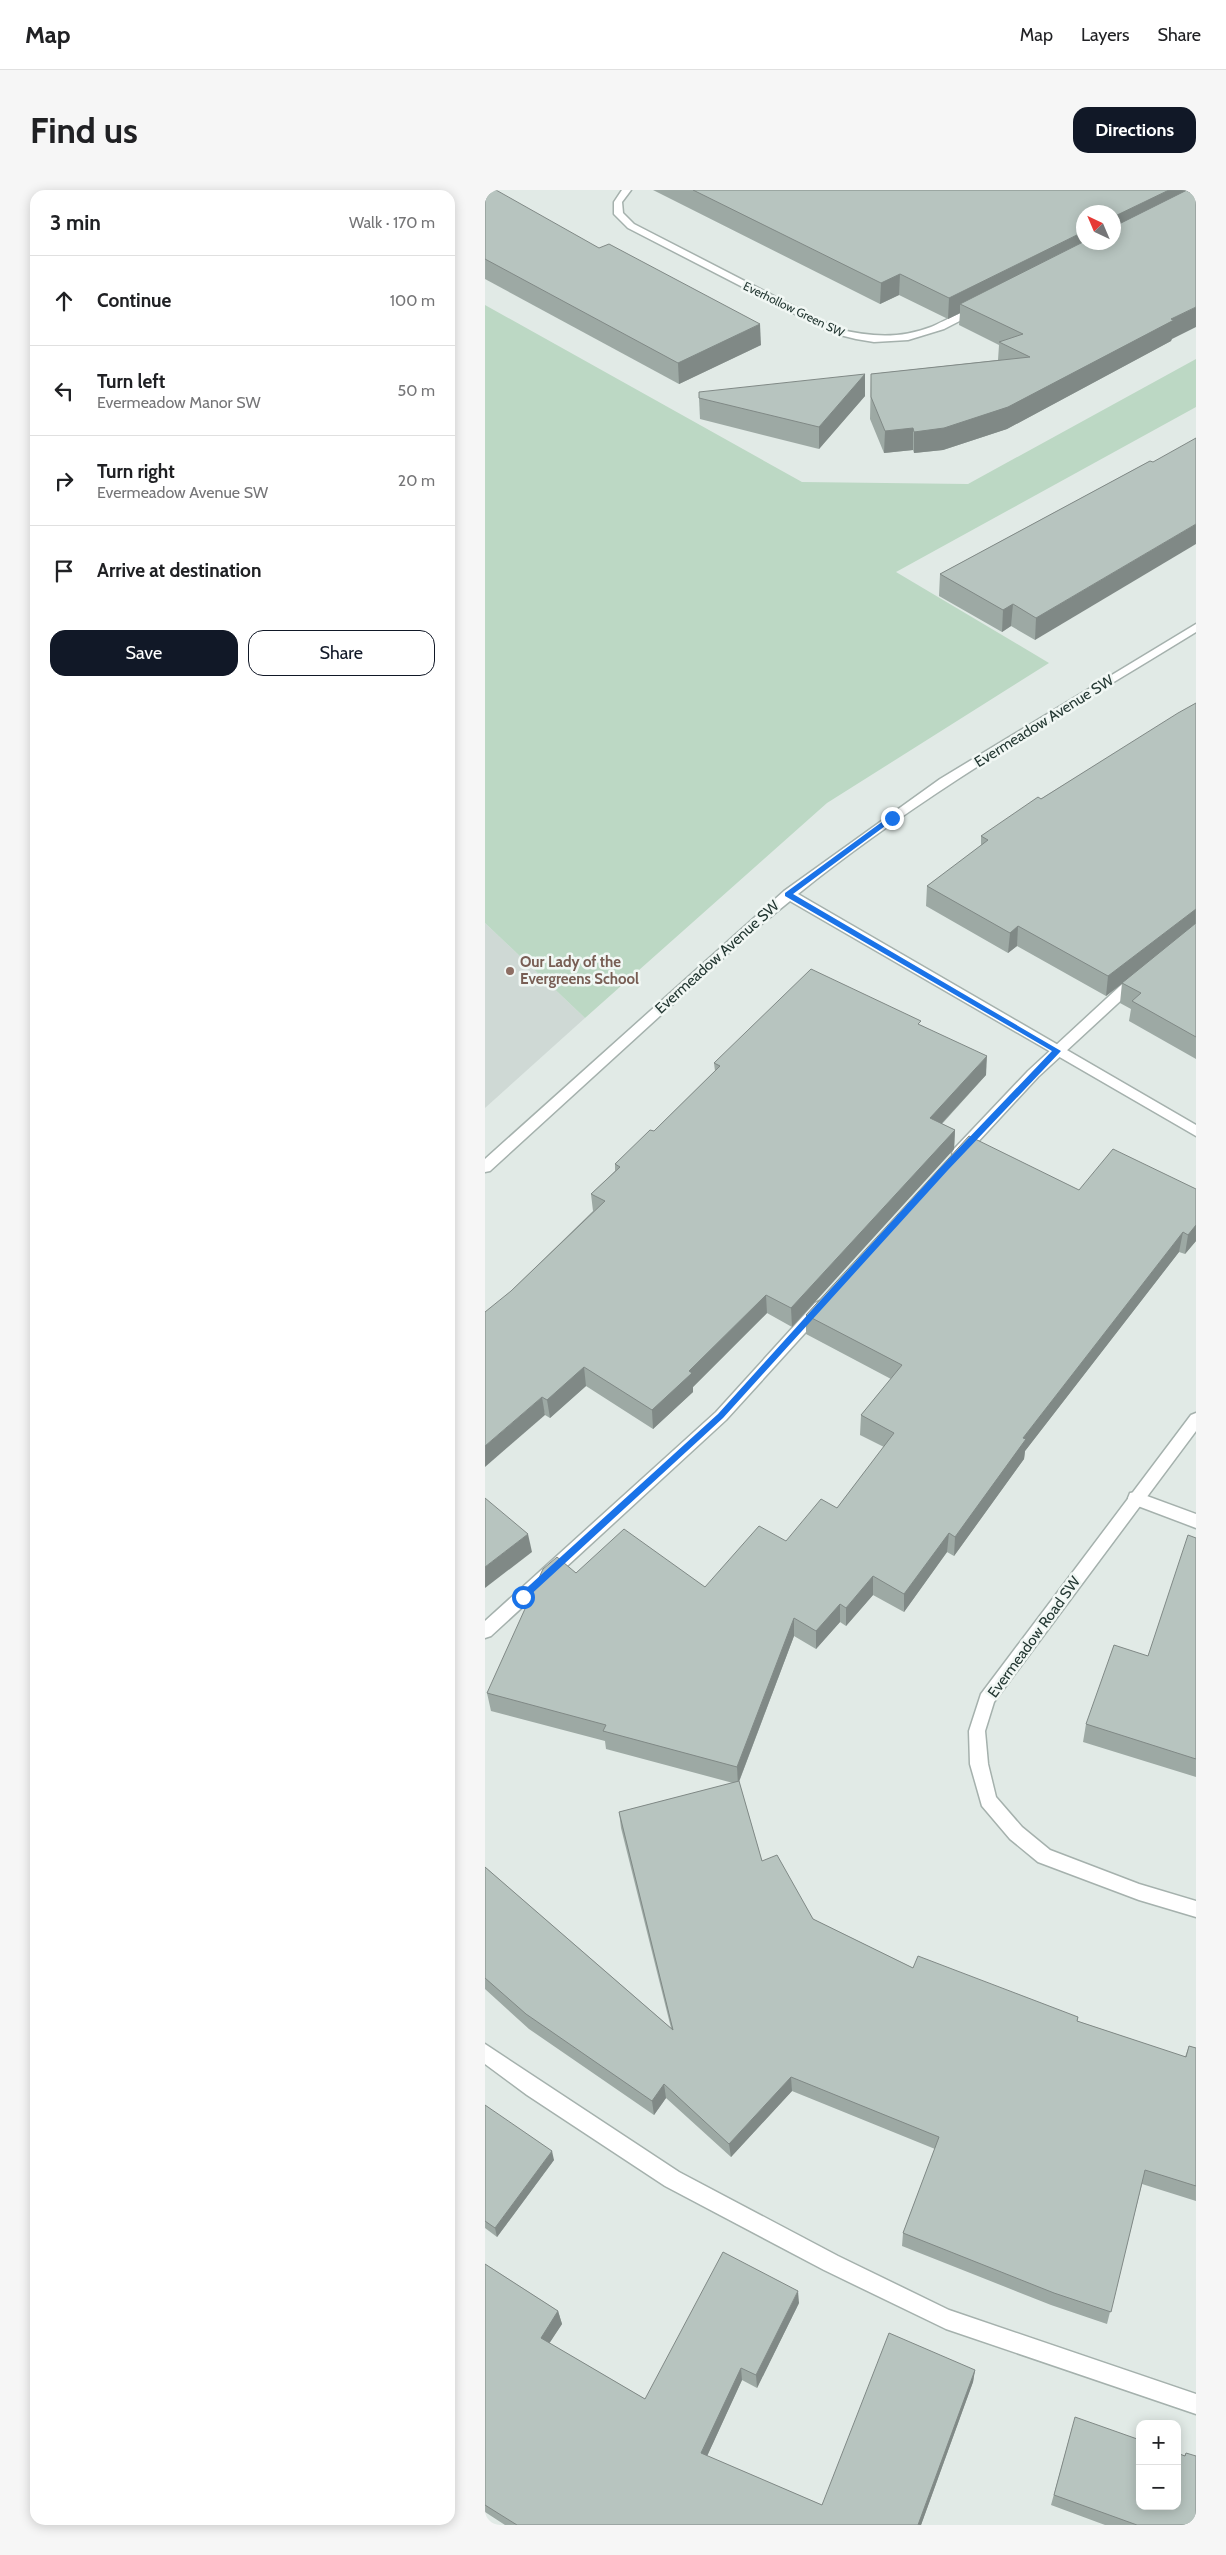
<!DOCTYPE html>
<html lang="en">
<head>
<meta charset="utf-8">
<style>
	body { margin:0; font-family:Cabin,sans-serif; background:#f6f6f6; color:#202124 }
	.controls { position:absolute; right:15px; bottom:15px; display:grid; overflow:hidden; border-radius:10px; box-shadow:0 2px 12px #0003 }
	.controls button { width:45px; height:45px; display:grid; place-items:center; padding:0; border:0; border-bottom:1px solid #e0e0e0; background:#fff; color:#202124; font:25px sans-serif }
	.compass { position:absolute; left:591px; top:15px; width:45px; height:45px; border-radius:50%; background:#fff; box-shadow:0 2px 12px #0003; rotate:316deg }
	.stop { position:absolute; width:15px; height:15px; margin:-11px; border:4px solid #1a73e8; border-radius:50%; background:#fff }
	.stop.end { background:#1a73e8; border-color:#fff; box-shadow:0 1px 5px #0008 }
	.list { margin:0; padding:0; list-style:none }
	h2 { display:flex; justify-content:space-between; align-items:center; height:65px; margin:0; padding:0 20px; font-size:21px }
	h2 small { font-size:16px; font-weight:400; color:#757577 }
	.list li { display:grid; grid-template-columns:32px 1fr auto; gap:15px; align-items:center; box-sizing:border-box; height:90px; padding:0 20px; border-top:1px solid #e0e0e0 }
	.list b { display:block; font-size:19px; white-space:nowrap }
	.list p { margin:0; font-size:16px; white-space:nowrap; color:#757577 }
	.list em { font-size:16px; font-style:normal; color:#757577 }
	.actions { display:flex; gap:10px; padding:15px 20px }
	.actions a { flex:1; padding:11px 0; border:1px solid #111827; border-radius:15px; text-align:center; font-size:18px; color:#111827 }
	.actions .main { background:#111827; color:#fff }
	.icon { flex:none; width:28px; height:28px; fill:none; stroke:currentColor; stroke-width:2; stroke-linecap:round; stroke-linejoin:round }
	.map { position:relative; flex:none; width:711px; height:2335px; overflow:hidden; border-radius:15px }
	header { display:flex; align-items:center; gap:30px; box-sizing:border-box; height:70px; padding:0 25px; background:#fff; border-bottom:1px solid #e0e0e0 }
	header strong { font-size:24px }
	nav { display:flex; gap:28px; margin-inline-start:auto; font-size:18px }
	.intro { display:flex; align-items:center; justify-content:space-between; box-sizing:border-box; height:120px; padding:0 30px }
	h1 { margin:0; font-size:35px }
	.button { padding:12px 22px; border-radius:15px; background:#111827; color:#fff; font-size:18px; font-weight:700 }
	main { display:flex; gap:30px; padding:0 30px }
	aside { flex:1; background:#fff; border-radius:15px; box-shadow:0 2px 12px #0003 }
	.map>svg:first-child { display:block }
	.built { fill:#cfd9d5 }
	.green { fill:#bcd8c4 }
	.lines { fill:none; stroke-linecap:round; stroke-linejoin:round }
	.lane-casing { stroke:#a5b1ad; stroke-width:3 }
	.street-casing { stroke:#a5b1ad; stroke-width:3 }
	.lane { fill:#fff; fill-rule:evenodd }
	.street { fill:#fff; fill-rule:evenodd }
	.wall { fill:#9da9a4 }
	.shaded-wall { fill:#808986 }
	.building { fill:#b7c4bf; stroke:#808986 }
	.route { fill:#1a73e8 }
	.education-dot { fill:#8d6e63; stroke:#f1f7f4; stroke-width:2 }
	.labels { text-anchor:middle; dominant-baseline:central; stroke-width:5; stroke-linejoin:round; paint-order:stroke }
	.far-street-label { font-size:12px; fill:#243833; stroke:#f1f7f4 }
	.street-label { font-size:15px; fill:#243833; stroke:#f1f7f4 }
	.education-label { font-size:15px; font-weight:bold; fill:#785e54; stroke:#f1f7f4; text-anchor:start }
</style>
</head>
<body>
<header>
<strong>Map</strong>
<nav><a>Map</a><a>Layers</a><a>Share</a></nav>
</header>
<div class="intro"><h1>Find us</h1><a class="button">Directions</a></div>
<main>
<aside>
<h2>3 min<small>Walk · 170 m</small></h2>
<ul class="list">
<li><svg class="icon" aria-label="ahead" viewBox="0 0 24 24"><path d="M12 20V5M6 11l6-6 6 6"/></svg><div><b>Continue</b></div><em>100 m</em></li>
<li><svg class="icon" aria-label="left" viewBox="0 0 24 24"><path d="M17 20v-9H6M10 6l-5 5 5 5"/></svg><div><b>Turn left</b><p>Evermeadow Manor SW</p></div><em>50 m</em></li>
<li><svg class="icon" aria-label="right" viewBox="0 0 24 24"><path d="M7 20v-9h11M14 6l5 5-5 5"/></svg><div><b>Turn right</b><p>Evermeadow Avenue SW</p></div><em>20 m</em></li>
<li><svg class="icon" aria-label="arrive" viewBox="0 0 24 24"><path d="M6 21V4h12l-3 4 3 4H6"/></svg><div><b>Arrive at destination</b></div></li>
</ul>
<div class="actions"><a class="main">Save</a><a>Share</a></div>
</aside>
<div class="map">
<svg width="711" height="2335" viewBox="0 0 711 2335">
	<rect width="100%" height="100%" fill="#e1eae6"/>
	<!-- built -->
	<path class="built" d="M0,733l100,95 -100,90z"/>
	<!-- green -->
	<path class="green" d="M0,115l317,177 166,2 228,-125v48l-300,165 153,91 -222,140 -242,215 -100,-95z"/>
	<g class="lines">
		<defs>
			<g id="lane">
				<path d="M652,784l5,1 2,3 -2,3 -104,96 -74,80h-10l-2,-4 2,-4 74,-78 104,-96z"/>
				<path d="M335,1111l5,2 2,4 -2,4 -99,109 -235,216 -6,2v-17l231,-209 99,-109z"/>
				<path d="M651,1302l60,22v14l-66,-25 -2,-5 2,-5z"/>
				<path d="M0,1854l194,128 159,84 111,54 247,84v20l-250,-85 -122,-59 -159,-84 -138,-91 -42,-31z"/>
			</g>
			<g id="street">
				<path d="M137,0h9l-9,12 1,11 11,11 204,105c32,8 62,10 93,-2 10,-4 43,-23 50,-17l-37,19 -36,11 -34,2 -18,-3 -24,-6 -204,-105 -14,-14v-12z"/>
				<path d="M711,434v8c-135,83 -274,162 -398,262l398,231v11l-406,-235 -37,30 -263,240 -5,1v-13l299,-268 156,-112z"/>
				<path d="M711,1223v18l-202,271 -9,29 3,33 8,33 26,30 28,23 89,34 57,17v16l-57,-17 -101,-38 -28,-23 -28,-33 -12,-42 -1,-33 12,-37 210,-279z"/>
			</g>
		</defs>
		<!-- lane casing -->
		<use href="#lane" class="lane-casing"/>
		<!-- street casing -->
		<use href="#street" class="street-casing"/>
		<!-- lane -->
		<use href="#lane" class="lane"/>
		<!-- street -->
		<use href="#street" class="street"/>
	</g>
	<!-- wall -->
	<g class="wall">
		<path d="M0,0l276,155 -82,39 -194,-105z"/>
		<path d="M168,0h543l-25,151 -164,88 -64,21 -29,3 -1,-3 -29,3 -14,-34 1,-45 127,-14 1,-15 -40,-20 1,-12 -12,6 -49,-24 -19,9z"/>
		<path d="M380,184v22l-46,53 -119,-30 -1,-21z"/>
		<path d="M665,271l-115,179 -24,-14 -9,6 -63,-36 1,-22z"/>
		<path d="M711,513v356l-67,-38 2,-12 -11,-6 2,-20 -16,13 -89,-50 -9,7 -82,-47 1,-20 54,-40v-10z"/>
		<path d="M436,835l65,50 -44,49 13,6 -1,19 -162,178 -25,-14 -74,74v5l-40,37 -67,-43 -36,32 -5,-3 -34,-124 82,-80 -2,-17 24,-23v-7l39,-33 61,-60 -1,-8z"/>
		<path d="M711,999v52l-11,13 -6,-2 -154,199 -1,8 -70,97 -7,-4 -43,60 -31,-17 -27,31 -6,-4 -24,27 -22,-13 -55,146 23,79 51,58 100,49 165,49 -1,4 108,36 4,-11 7,2v153l-54,-17 -35,140 -56,-19 -149,-59 1,-13 32,-84 -143,-58 -61,66 -65,-59 -12,17 -125,-86 -44,-40v-122l186,161 -50,-200 -2,-16 114,-29 -127,-34 -1,-8 -114,-30 -4,-18 89,-120 129,14 81,-46 51,-33 47,-61 -24,-12 1,-20 30,-36 -85,-45v-19l273,-125z"/>
		<path d="M711,1348v239l-113,-35 3,-18 62,-68z"/>
		<path d="M0,1915l69,55 -57,77 -12,-9z"/>
		<path d="M0,2074l73,47 4,13 -13,19 96,56 154,-96 -42,85 -15,-8 -35,76 115,49 153,-135 -2,12 -52,143h-416l-20,-13z"/>
		<path d="M587,2238l112,28 2,-3 10,72h-91l-54,-20z"/>
	</g>
	<!-- shaded-wall -->
	<g class="shaded-wall">
		<path d="M684,0h27l-83,47v-20z"/>
		<path d="M598,42v10l-123,62v9l-12,6 1,-21z"/>
		<path d="M415,84l-1,21 -19,9 1,-21z"/>
		<path d="M711,117v20l-24,12 -1,2 -164,88 -64,21 -29,3v-21l257,-113z"/>
		<path d="M275,134l1,21 -82,39 -1,-21z"/>
		<path d="M380,184v22l-46,53v-22z"/>
		<path d="M428,238v22l-29,3 1,-22z"/>
		<path d="M711,334v20l-161,96 1,-22z"/>
		<path d="M528,414l-2,22 -9,6 1,-22z"/>
		<path d="M711,719v18l-90,69 2,-20z"/>
		<path d="M533,736l-1,20 -9,7 2,-20z"/>
		<path d="M502,866l-1,19 -57,62 1,-19z"/>
		<path d="M470,940l-1,19 -162,178 -1,-19z"/>
		<path d="M711,1035v16l-11,13 3,-19z"/>
		<path d="M698,1042l-4,20 -154,199 -1,8 -70,97 1,-19 68,-99z"/>
		<path d="M281,1105l1,18 -74,74v5l-40,37 -1,-19 37,-39z"/>
		<path d="M99,1177l2,19 -36,32 -3,-18z"/>
		<path d="M57,1207l3,18 -60,52v-21z"/>
		<path d="M464,1343l-2,19 -43,60v-18z"/>
		<path d="M43,1344l4,18 -47,36v-21z"/>
		<path d="M388,1386v19l-27,31v-18z"/>
		<path d="M355,1414v18l-24,27v-18z"/>
		<path d="M309,1428v18l-56,148 -1,-17z"/>
		<path d="M306,1887l1,14 -61,66 -2,-13z"/>
		<path d="M179,1894l2,14 -12,17 -2,-14z"/>
		<path d="M67,1961l2,9 -57,77 -2,-9z"/>
		<path d="M313,2101l1,12 -42,85 -1,-13z"/>
		<path d="M73,2121l4,13 -17,26 -4,-12z"/>
		<path d="M256,2178l1,12 -39,85 -2,-12z"/>
		<path d="M490,2180l-2,12 -52,143h-3z"/>
	</g>
	<!-- building -->
	<g class="building">
		<path d="M0,0h11l103,58 10,-4 151,80 -82,39 -193,-104z"/>
		<path d="M208,0h476l-56,27v-5h-30v20l-134,66 -49,-24 -19,9z"/>
		<path d="M702,0h9v117l-25,12 3,1 -166,87 -64,21 -30,4 -1,-4 -28,3 -14,-34v-23l159,-17 -31,-15 24,-8 -63,-30 123,-62h30v-15z"/>
		<path d="M380,184l-46,53 -120,-29v-6z"/>
		<path d="M711,248v86l-160,94 -23,-14 -10,6 -63,-36 210,-113 3,1z"/>
		<path d="M711,513v206l-88,67 -90,-50 -8,7 -83,-47 61,-46 -7,-4 57,-39 3,2 137,-86z"/>
		<path d="M711,733v114l-64,-36 9,-8 -19,-10z"/>
		<path d="M326,779l110,52 -3,3 69,32 -57,62 25,12 -164,178 -25,-13 -77,76 3,2 -40,37 -68,-43 -37,33 -5,-3 -57,49v-134l26,-21 94,-90 -14,-7 29,-27 -5,-3 35,-34 4,1 66,-65 -6,-3z"/>
		<path d="M484,946l110,54 34,-41 83,40v36l-8,10 -5,-3 -160,206 3,1 -71,98 -6,-4 -45,61 -31,-18 -27,32 -6,-4 -24,27 -22,-13 -57,149 -134,-36 3,-6 -119,-32 56,-124 14,-12 19,16 48,-44 81,58 54,-61 27,15 35,-42 16,9 57,-75 -33,-18 41,-50 -96,-50z"/>
		<path d="M0,1308l43,36 -43,33z"/>
		<path d="M703,1345l8,3v221l-110,-35 28,-79 34,11z"/>
		<path d="M254,1591l23,80 15,-6 36,64 100,49 5,-12 160,61 -1,4 109,36 3,-11 7,2v138l-51,-16 -34,142 -57,-19 -151,-60 36,-96 -148,-60 -62,67 -65,-60 -12,17 -126,-87 -41,-36v-111l188,163 -54,-218z"/>
		<path d="M0,1915l67,46 -57,77 -10,-7z"/>
		<path d="M238,2062l75,39 -42,84 -15,-7 -40,85 121,52 67,-172 86,37 -57,155h-401l-32,-20v-241l73,47 -17,27 104,61z"/>
		<path d="M590,2227l65,23v66h37v-53l8,3 1,-3 10,3v69h-59l-83,-30z"/>
	</g>
	<!-- route -->
	<path class="route" d="M405,626l6,2 -103,76 268,157 -113,119 -225,248 -197,181h-6v-5l198,-180 224,-248 110,-115 -267,-155v-3z"/>
	<!-- markers -->
	<circle class="education-dot" cx="25" cy="781" r="5"/>
	<g class="labels">
		<!-- far-street labels -->
		<g class="far-street-label">
			<text transform="translate(309 119) rotate(26)">Everhollow Green SW</text>
		</g>
		<!-- street labels -->
		<g class="street-label">
			<text transform="translate(559 531) rotate(-32)">Evermeadow Avenue SW</text>
			<text transform="translate(232 767) rotate(-42)">Evermeadow Avenue SW</text>
			<text transform="translate(549 1447) rotate(-54)">Evermeadow Road SW</text>
		</g>
		<!-- education labels -->
		<g class="education-label">
			<text x="35" y="772">Our Lady of the<tspan x="35" dy="17">Evergreens School</tspan></text>
		</g>
	</g>
</svg>
<div class="controls">
<button>+</button>
<button>−</button>
</div>
<svg class="compass" viewBox="-18 -18 36 36"><path d="M0-13l5 13h-10z" fill="#e53935"/><path d="M0 13l5-13h-10z" fill="#757577"/></svg>
<div class="stop" style="left:38px;top:1407px"></div>
<div class="stop end" style="left:407px;top:628px"></div>
</div>
</main>
</body>
</html>
